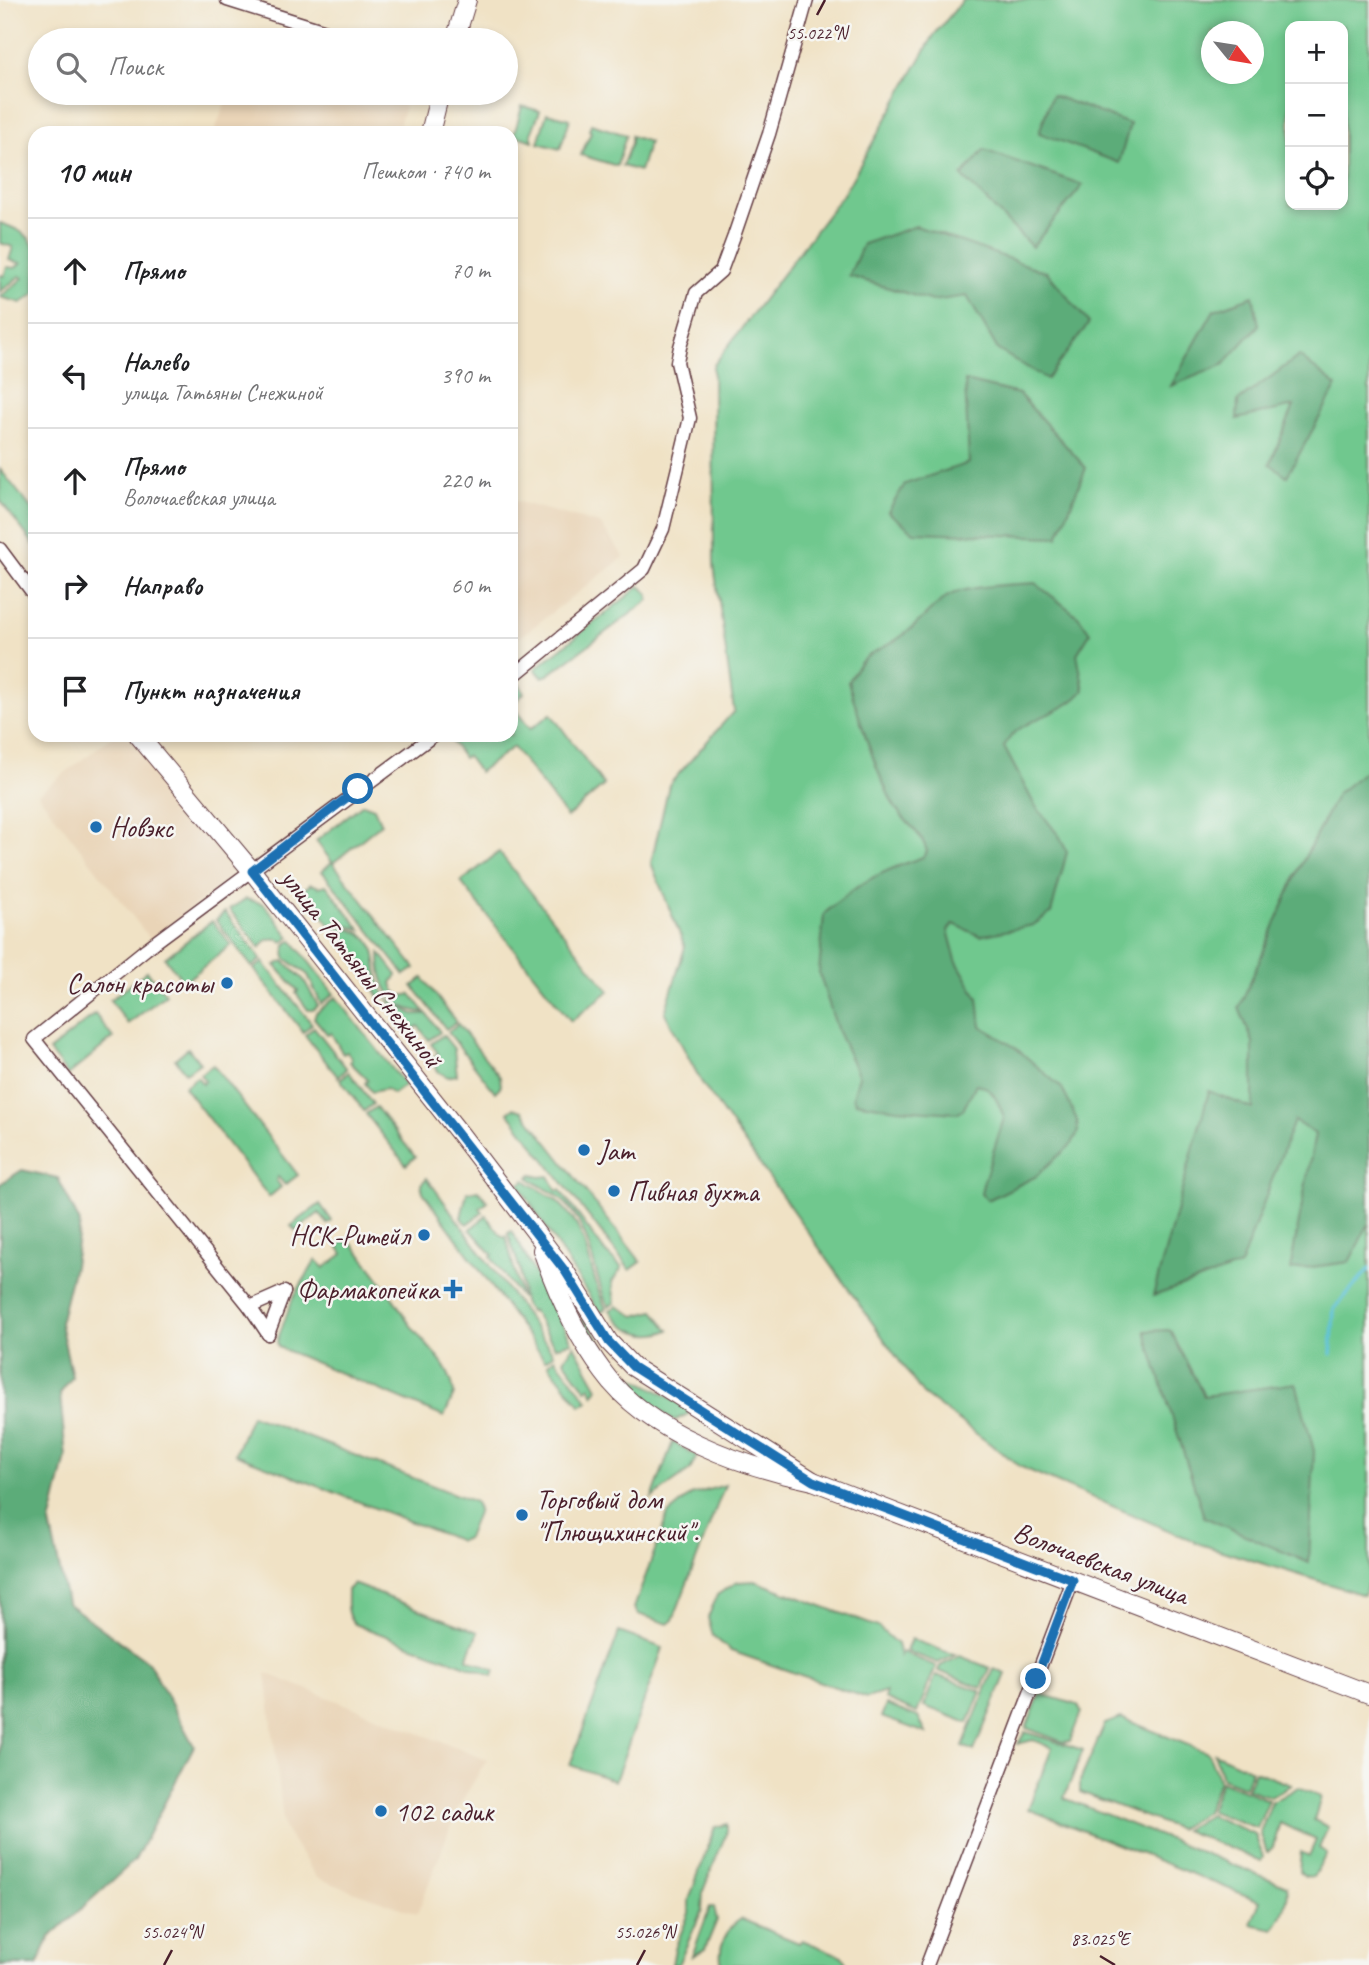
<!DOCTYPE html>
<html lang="ru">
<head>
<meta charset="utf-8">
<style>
	body { margin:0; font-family:Caveat,sans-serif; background:#f2f2f2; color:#202124 }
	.controls { position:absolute; right:21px; top:21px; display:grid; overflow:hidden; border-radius:14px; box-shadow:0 4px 10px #0003 }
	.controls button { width:63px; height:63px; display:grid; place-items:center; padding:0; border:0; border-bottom:2px solid #e0e0e0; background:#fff; color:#202124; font:35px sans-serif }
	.compass { position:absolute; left:1201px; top:21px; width:63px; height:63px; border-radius:50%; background:#fff; box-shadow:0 4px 10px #0003; rotate:120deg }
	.stop { position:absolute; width:21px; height:21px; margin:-16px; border:5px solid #1f6fb2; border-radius:50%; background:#fff }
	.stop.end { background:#1f6fb2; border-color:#fff; box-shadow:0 2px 7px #0008 }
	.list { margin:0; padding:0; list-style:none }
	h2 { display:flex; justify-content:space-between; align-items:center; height:91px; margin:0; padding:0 28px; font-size:30px }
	h2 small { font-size:23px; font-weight:400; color:#757577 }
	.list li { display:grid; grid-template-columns:46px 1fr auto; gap:21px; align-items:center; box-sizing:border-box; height:105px; padding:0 28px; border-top:2px solid #e0e0e0 }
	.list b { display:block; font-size:26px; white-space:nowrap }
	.list p { margin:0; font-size:23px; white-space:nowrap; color:#757577 }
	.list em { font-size:23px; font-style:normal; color:#757577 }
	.icon { flex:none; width:38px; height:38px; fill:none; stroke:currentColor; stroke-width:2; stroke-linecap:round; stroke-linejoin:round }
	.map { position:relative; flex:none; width:1369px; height:1965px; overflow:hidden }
	.search { position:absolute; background:#fff; box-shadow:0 4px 10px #0003; left:28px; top:28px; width:490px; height:77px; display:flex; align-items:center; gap:18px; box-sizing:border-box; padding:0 24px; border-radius:38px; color:#757577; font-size:26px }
	.panel { position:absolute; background:#fff; box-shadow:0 4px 10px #0003; left:28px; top:126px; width:490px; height:616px; border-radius:21px }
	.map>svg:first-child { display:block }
	.built { fill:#e9d4b7 }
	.green { fill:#70c88e; stroke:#5d745c; stroke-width:2; fill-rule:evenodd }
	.forest { fill:#5cac79; stroke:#536652; stroke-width:2 }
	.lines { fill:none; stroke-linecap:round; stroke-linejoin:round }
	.stream { stroke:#5bc1d9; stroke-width:3.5 }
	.street-casing { stroke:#633c42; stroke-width:15 }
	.secondary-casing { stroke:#633c42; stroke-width:20 }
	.street { stroke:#fff; stroke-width:12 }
	.secondary { stroke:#fff; stroke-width:18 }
	.route { stroke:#1f6fb2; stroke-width:9 }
	.ticks { fill:none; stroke:#4a1f2b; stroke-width:2.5 }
	.poi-dot { fill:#1f6fb2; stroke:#f6f6f2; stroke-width:2.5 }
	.labels { text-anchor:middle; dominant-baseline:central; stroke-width:5; stroke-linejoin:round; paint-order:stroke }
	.poi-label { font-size:28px; fill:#4a1f2b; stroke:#f6f6f2; text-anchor:start }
	.street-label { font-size:28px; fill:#4a1f2b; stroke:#f6f6f2 }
	.ticks-label { font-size:18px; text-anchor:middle; fill:#4a1f2b; stroke:#f6f6f2; stroke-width:5; stroke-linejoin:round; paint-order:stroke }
</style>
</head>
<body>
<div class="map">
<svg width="1369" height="1965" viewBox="0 0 1369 1965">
	<rect width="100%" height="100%" fill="#f6f6f2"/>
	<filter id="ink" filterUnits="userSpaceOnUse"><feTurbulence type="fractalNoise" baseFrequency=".0143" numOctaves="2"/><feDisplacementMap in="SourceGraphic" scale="14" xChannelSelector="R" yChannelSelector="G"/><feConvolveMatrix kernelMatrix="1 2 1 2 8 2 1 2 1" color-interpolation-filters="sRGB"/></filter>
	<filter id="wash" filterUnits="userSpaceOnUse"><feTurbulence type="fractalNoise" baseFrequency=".00686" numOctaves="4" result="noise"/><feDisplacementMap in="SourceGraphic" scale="28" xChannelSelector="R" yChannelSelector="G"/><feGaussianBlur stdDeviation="1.57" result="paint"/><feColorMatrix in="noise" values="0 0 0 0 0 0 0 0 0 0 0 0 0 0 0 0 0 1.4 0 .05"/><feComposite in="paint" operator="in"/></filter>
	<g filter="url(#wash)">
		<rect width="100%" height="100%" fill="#f0e2c5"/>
		<!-- built -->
		<g class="built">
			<path d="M229,93h124l52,13 -8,27h-183z"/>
			<path d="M511,500l89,24 24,33 -113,87z"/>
			<path d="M114,735h16l103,126 -3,16 -79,63 -113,-146z"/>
			<path d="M266,1673l221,87 -29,47 -41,107 -100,-36 -33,-50z"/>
		</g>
		<!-- green -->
		<g class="green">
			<path d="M963,0h406v1580l-5,15 -161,-50 -182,-78 -98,-73 -221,-311 -37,-70 20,-66 -34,-84 18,-78 65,-74 -20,-146 -1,-199 131,-173 90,-158zM1290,26h53v179h-53zM1212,32h42v42h-42z"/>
			<path d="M522,106l18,5 -9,23 2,7 -19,-6z"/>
			<path d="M547,113l23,6 -10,30 -22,-6z"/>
			<path d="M591,124l35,11 -9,31 -36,-11 10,-23 -2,-2z"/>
			<path d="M631,136l18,6 -9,29 -18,-5 9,-23z"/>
			<path d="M0,223c45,14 35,30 35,71l-14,9 -21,-6 23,-19 -3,-2 -20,16v-17l4,1 3,-9 8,1 6,-5 -12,-3 4,-13 -13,-4z"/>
			<path d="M0,469l35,44v33l-35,-46z"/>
			<path d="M640,586l9,8v6l-101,75 -6,2 -7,-8z"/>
			<path d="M514,683l6,2 4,8 -12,12 18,24 21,-15 53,71 -37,32 -54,-70 -34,25 -12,-16 -4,2 -11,-16 8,-7h51v-49z"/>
			<path d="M363,804l11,4 7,16 -48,39 82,105 -10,7 -83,-104 10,-9 -16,-21z"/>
			<path d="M499,852l110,139 -38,30 -110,-139z"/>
			<path d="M311,884l8,3 7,-2 35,45 -18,-6 -12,2 -28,-36z"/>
			<path d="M246,899l18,5 26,33 -7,5c-8,-6 -18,-4 -23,6l-31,-39z"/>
			<path d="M225,912l36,47 -9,8 -36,-47z"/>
			<path d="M212,921l19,24 -47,37 -19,-24z"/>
			<path d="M344,928c46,9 23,40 42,68l-5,4 -26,-44 -22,-27z"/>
			<path d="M292,940l42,54 -13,10 -13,-29 -23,-17v-13z"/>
			<path d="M380,953l17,22 -5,8 2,7 7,6 10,-2 14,18c-34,-1 -46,-29 -45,-59z"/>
			<path d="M284,961l20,19 14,26 -5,4h-5l-12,-17 2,-2 -23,-26z"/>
			<path d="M263,962l49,62 -9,8 -49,-63z"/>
			<path d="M147,971l19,23 -38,30 -18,-24z"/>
			<path d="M423,978l33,44 -10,7 -33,-43z"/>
			<path d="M336,997l69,88 -12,9 -7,-5 -14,3 -7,-9 3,-3 -18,-18 2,-3 -5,-7 -4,2 -12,-21 -3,2 -14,-17 2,-5z"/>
			<path d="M388,999l25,15h14l13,18 -11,8 -11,-14 -11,8z"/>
			<path d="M95,1014l18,24 -45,37 -19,-24z"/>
			<path d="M458,1024l42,53 1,9 -6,6 -47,-60z"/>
			<path d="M314,1027l33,42 -9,8 -33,-42z"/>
			<path d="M443,1035l11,14 3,26 -9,2 -9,-5 -9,-12 8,-7 -7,-9z"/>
			<path d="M188,1048l12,15 -14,10 -11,-14z"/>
			<path d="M213,1065l85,110 -13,10 -7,-8 -2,3 5,7 -12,10 -85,-110 13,-10 6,7 2,-3 -5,-7z"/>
			<path d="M349,1072l24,32 -9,7 -24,-32z"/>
			<path d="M376,1107l39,50 -9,8 -40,-51z"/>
			<path d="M513,1108l10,3 118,151 -11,8 -122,-158z"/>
			<path d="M532,1174l8,3 9,-1 8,15 3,-1 46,63 16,15 -10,14 3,21 -6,3 -4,-6c-13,-34 -15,-75 -44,-101 -9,-9 -23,-12 -32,-22z"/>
			<path d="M427,1178l127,176 -9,6 -122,-168 -2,-8z"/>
			<path d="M525,1180c11,9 26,14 36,25 30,28 27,70 45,103l-6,5 -81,-128z"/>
			<path d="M478,1190l10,12 -8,6 3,4 -16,12 -6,-6 6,-26z"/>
			<path d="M320,1204l12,17 -4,3 -9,-11 -23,18 -5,-5z"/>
			<path d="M486,1216l16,20h4l15,62 -30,-41 2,-2 -23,-26z"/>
			<path d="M512,1231l60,111 -17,5 -22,-36 -3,1 -7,-9 -3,-33 -12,-37z"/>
			<path d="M345,1241l8,3c19,25 38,49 54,76 15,24 45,44 47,74l-10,23 -166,-70 -1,-6 16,-43 23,-38 8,8 19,-14 -6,-10z"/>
			<path d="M564,1283l42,68 20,22 68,38 -20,10 -53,-39 -19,-23z"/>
			<path d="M617,1306l18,10 19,-5 15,19c-23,11 -46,-1 -59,-20z"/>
			<path d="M574,1345l24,43 -4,7 -4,-8 -4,3 -22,-30z"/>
			<path d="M555,1358l33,43 -7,5 -33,-42z"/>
			<path d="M251,1415l224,87 3,8 -11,28 -7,3 -225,-87z"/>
			<path d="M673,1442l24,14 -7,14 -38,28z"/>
			<path d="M725,1485l-52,135 -5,4 -30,-10 -4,-6 34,-94 23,-19z"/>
			<path d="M755,1581l123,46 19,17 3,12 2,-4 34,14 -19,47 -33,-14 2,-7 -19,6 -136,-47 -18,-15 -5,-18 9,-23 20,-13z"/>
			<path d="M353,1584l125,48 -11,27 28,11 -2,6 -139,-52c-9,-10 -7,-21 -7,-34z"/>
			<path d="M619,1632l44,16 -48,133 -45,-16z"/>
			<path d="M911,1639l44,16 -17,8 -32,-12z"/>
			<path d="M960,1656l30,12 -8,20 -44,-17 2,-5z"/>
			<path d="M994,1669l12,5 -32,77 -11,-5z"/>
			<path d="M936,1675l45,16 -13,32 -44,-17z"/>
			<path d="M1040,1694l38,11 3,7 -11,29 -7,1 -37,-14z"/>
			<path d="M886,1705l32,12 8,16 -45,-16z"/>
			<path d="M1121,1718l87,35 11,27 -13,32 -28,17 -98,-37v-11l25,-57z"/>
			<path d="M1025,1732l58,18 -19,48 223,88c3,12 -5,34 -14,43l-22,-5 9,-23 -232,-92 24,-61 -19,-8 -15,4z"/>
			<path d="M1214,1753l38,17 -7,17 -23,-9z"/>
			<path d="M1255,1771l36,14 -20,12 -24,-8z"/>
			<path d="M1221,1781l48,19 -12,28 -47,-17z"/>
			<path d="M1298,1787l23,10 -7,23 14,7 -9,21 8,5 -14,24 -8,-1 -6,-5 2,-19 8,4 7,-16 -36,-17 -7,24 -6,6 -7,-21 12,-30z"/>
			<path d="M1209,1815l46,19 8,23 -2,4 -77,-31z"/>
			<path d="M727,1824v7l-24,60 -1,19 -24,55h-6l3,-17 14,-35v-13l26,-73z"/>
			<path d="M710,1907h4l3,13 -12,29 -13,7z"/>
			<path d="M741,1919l58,24 3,-3 40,16 5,9h-125c-5,-17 4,-37 19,-46z"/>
		</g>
		<!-- forest -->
		<g class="forest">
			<path d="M1052,95l78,29 -11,39 -80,-30z"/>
			<path d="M984,150l99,35 -51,62 -70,-71z"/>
			<path d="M916,226l131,46 42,51 -42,56 -49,-29 -31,-54 -35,5 -83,-25 14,-32z"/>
			<path d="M1253,296l6,29 -36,40 -52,21 43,-76z"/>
			<path d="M1299,356l38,30 -50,90 -17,-12 24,-58 -57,13 1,-18z"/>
			<path d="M965,381l54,13 67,74 -28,69 -144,-5 -26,-20 17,-28 64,-21z"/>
			<path d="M1035,583l44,34 11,16 -13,21 7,36c-20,27 -66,26 -80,57l30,57 26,33 7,15 -16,61 -18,12 -53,11 -26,-12 -6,6 8,30 22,38 3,28 35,22 46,40 15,32 1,12 -6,12 -37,33 -47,23 -7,-6 2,-10 21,-66c-5,-14 -11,-32 -28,-34l-12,24 -7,5 -60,-4 -42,-7 -2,-5 6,-21 -21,-44 -19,-59 5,-59c34,-32 56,-42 99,-57l4,-6c-6,-20 -26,-31 -35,-49 -19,-38 -31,-80 -44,-120 17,-32 24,-26 51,-44 17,-11 30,-28 46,-40 17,-13 68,-13 90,-15z"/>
			<path d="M1369,768v455l-20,39 -59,8 25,-136 -21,-13 -54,145 -87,30 56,-205 44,18v-67l-14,-34 59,-137 39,-77z"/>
			<path d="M22,1170l36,8 22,45 -6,43 -14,57 12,54 -12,17 6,63 -16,67 17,79 82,60 45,83 -59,114 -85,77 -13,28h-37v-781z"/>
			<path d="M1170,1330l34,66 92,-13 18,68 -5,112 -105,-46 -59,-186z"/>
		</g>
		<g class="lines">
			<!-- stream -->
			<path class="stream" d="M1331,1354l3,-45 35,-40"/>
		</g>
	</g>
	<g filter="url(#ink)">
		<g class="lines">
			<defs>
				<g id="street">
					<path d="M227,0l127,40"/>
					<path d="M0,549l35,47"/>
					<path d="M511,678l133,-109 19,-40 27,-111 -13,-56 3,-15 16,-54 25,-22 13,-35 35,-102 38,-134"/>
					<path d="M250,1307l34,-15"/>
					<path d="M268,1334l-18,-27 -216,-268 112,-90 288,-214"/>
					<path d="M268,1334l16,-42"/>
					<path d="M927,1965l146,-385"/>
				</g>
				<g id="secondary">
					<path d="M455,40l12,-40"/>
					<path d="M430,133l10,-40"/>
					<path d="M138,735l114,136 209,264 104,136 44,71 24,25 180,114"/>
					<path d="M542,1250c15,43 34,86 62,123 43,60 140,94 209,108l556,213"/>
				</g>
			</defs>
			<!-- street casing -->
			<use href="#street" class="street-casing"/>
			<!-- secondary casing -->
			<use href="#secondary" class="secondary-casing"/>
			<!-- street -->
			<use href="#street" class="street"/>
			<!-- secondary -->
			<use href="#secondary" class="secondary"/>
		</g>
	</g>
	<g class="lines" filter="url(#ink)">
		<!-- route -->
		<path class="route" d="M358,789l-106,82 313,400 44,71 24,25 180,114 260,99 -37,99"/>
	</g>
	<!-- ticks -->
	<path class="ticks" d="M817,15l8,-15M1100,1956l15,9M164,1965l8,-15M637,1965l8,-15"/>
	<!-- markers -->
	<g class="poi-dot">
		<circle cx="96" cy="827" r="7"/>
		<circle cx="227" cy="983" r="7"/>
		<circle cx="584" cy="1150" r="7"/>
		<circle cx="614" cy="1191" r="7"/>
		<circle cx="424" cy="1235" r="7"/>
		<path d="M449.5 1278.5h7v7h7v7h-7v7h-7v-7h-7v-7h7z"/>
		<circle cx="522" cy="1515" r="7"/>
		<circle cx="381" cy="1811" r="7"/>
	</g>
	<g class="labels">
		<!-- poi labels -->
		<g class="poi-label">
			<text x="110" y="827">Новэкс</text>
			<text x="213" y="983" text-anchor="end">Салон красоты</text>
			<text x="598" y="1150">Jam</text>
			<text x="628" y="1191">Пивная бухта</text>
			<text x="410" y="1235" text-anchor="end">НСК-Ритейл</text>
			<text x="439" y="1289" text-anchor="end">Фармакопейка</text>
			<text x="536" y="1499">Торговый дом<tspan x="536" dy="32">"Плющихинский".</tspan></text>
			<text x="395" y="1811">102 садик</text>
		</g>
		<!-- street labels -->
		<g class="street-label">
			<text transform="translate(362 968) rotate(52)">улица Татьяны Снежиной</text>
			<text transform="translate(1101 1563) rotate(21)">Волочаевская улица</text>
		</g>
	</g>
	<g class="ticks-label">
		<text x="817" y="39">55.022°N</text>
		<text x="172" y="1938">55.024°N</text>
		<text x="645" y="1938">55.026°N</text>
		<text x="1100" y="1945">83.025°E</text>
	</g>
</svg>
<div class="controls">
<button>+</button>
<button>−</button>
<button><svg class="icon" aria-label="locate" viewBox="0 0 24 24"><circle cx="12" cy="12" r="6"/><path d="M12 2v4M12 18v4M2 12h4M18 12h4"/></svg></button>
</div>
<svg class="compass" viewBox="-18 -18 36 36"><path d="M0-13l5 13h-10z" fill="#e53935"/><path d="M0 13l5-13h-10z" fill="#757577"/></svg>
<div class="stop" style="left:358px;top:789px"></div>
<div class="stop end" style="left:1036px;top:1679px"></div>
<div class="search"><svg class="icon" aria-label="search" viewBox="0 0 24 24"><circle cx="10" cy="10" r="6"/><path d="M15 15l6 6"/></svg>Поиск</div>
<section class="panel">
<h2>10 мин<small>Пешком · 740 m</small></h2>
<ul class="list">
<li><svg class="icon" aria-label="ahead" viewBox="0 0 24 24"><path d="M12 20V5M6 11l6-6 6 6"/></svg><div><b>Прямо</b></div><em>70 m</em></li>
<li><svg class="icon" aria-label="left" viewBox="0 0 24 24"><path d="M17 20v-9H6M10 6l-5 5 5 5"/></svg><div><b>Налево</b><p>улица Татьяны Снежиной</p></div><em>390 m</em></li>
<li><svg class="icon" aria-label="ahead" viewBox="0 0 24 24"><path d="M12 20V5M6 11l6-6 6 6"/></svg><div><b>Прямо</b><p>Волочаевская улица</p></div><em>220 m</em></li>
<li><svg class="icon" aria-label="right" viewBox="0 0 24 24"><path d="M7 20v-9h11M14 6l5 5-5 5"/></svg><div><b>Направо</b></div><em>60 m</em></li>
<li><svg class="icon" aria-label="arrive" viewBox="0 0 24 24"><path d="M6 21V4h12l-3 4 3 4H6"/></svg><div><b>Пункт назначения</b></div></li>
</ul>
</section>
</div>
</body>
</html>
